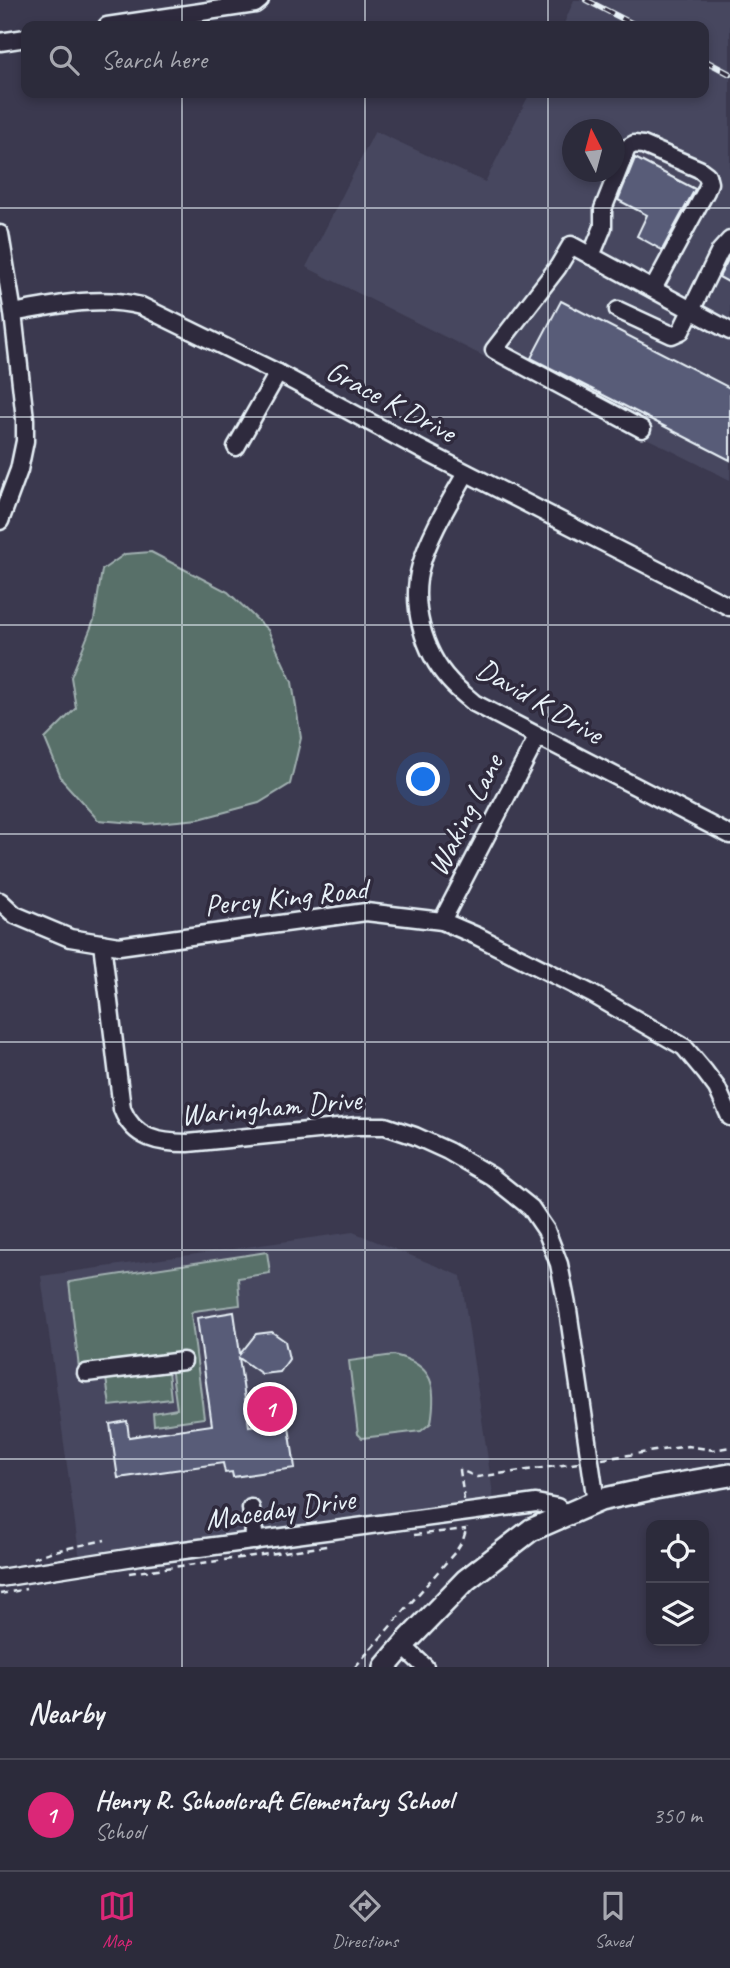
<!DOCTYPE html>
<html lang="en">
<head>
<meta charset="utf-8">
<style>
	body { margin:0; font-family:Caveat,sans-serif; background:#343342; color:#f1f3f6 }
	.controls { position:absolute; right:21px; bottom:21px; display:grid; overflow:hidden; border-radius:14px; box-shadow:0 4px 10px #0003 }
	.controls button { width:63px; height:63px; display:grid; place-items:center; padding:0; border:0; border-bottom:2px solid #484755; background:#2c2b3b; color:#f1f3f6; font:35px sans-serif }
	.compass { position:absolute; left:562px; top:119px; width:63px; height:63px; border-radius:50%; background:#2c2b3b; box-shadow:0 4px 10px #0003; rotate:354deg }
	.you { position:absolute; left:424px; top:780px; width:24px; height:24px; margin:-18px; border:5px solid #fff; border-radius:50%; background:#1a73e8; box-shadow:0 0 0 10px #1a73e833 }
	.badge { display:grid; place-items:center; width:46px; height:46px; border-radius:50%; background:#db2777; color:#fff; font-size:23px; font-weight:700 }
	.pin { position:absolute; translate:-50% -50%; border:4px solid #fff; box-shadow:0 2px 7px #0006 }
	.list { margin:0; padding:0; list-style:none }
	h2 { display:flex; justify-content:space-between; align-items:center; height:91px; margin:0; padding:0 28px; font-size:30px }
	h2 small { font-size:23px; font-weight:400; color:#a6a7af }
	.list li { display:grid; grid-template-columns:46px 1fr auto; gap:21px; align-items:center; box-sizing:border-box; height:112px; padding:0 28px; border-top:2px solid #484755 }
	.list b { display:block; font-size:26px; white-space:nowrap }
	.list p { margin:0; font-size:23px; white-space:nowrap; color:#a6a7af }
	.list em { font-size:23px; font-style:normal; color:#a6a7af }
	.icon { flex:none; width:38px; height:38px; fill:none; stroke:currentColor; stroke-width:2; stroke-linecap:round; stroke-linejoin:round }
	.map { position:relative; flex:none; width:730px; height:1667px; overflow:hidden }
	.search { position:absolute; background:#2c2b3b; box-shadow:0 4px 10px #0003; left:21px; right:21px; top:21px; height:77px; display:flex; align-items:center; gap:18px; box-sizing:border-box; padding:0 24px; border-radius:14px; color:#a6a7af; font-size:26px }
	.sheet { height:203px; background:#2c2b3b }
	nav { display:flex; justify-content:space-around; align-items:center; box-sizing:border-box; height:98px; border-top:2px solid #484755; background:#2c2b3b; font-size:19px; color:#a6a7af }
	nav a { display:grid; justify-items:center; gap:4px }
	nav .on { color:#db2777 }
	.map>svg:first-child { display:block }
	.built { fill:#47475e; fill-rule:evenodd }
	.green { fill:#596f69; stroke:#a0b0b0; stroke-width:2 }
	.building { fill:#585c78; stroke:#e8f1f8; stroke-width:2 }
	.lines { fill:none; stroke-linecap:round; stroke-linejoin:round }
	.minor-casing { stroke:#e8f1f8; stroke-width:21 }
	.major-casing { stroke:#e8f1f8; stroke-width:26 }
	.path { stroke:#e8f1f8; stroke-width:2.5; stroke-dasharray:7 5; stroke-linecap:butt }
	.minor { stroke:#2f2a3d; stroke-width:16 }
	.major { stroke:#2f2a3d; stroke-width:21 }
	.rail-casing { stroke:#e8f1f8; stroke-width:6 }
	.rail { stroke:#2f2a3d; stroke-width:3.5; stroke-dasharray:10; stroke-linecap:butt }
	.grid { fill:none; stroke:#e8f1f8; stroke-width:2; stroke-opacity:0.55 }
	.labels { text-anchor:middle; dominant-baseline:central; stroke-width:7; stroke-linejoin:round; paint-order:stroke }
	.street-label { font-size:30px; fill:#e8f1f8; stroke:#2f2a3d }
</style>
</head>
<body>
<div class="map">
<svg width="730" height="1667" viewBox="0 0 730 1667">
	<rect width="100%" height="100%" fill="#3b394f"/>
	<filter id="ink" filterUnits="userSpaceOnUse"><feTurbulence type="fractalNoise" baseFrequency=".0143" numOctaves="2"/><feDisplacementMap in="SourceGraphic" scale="14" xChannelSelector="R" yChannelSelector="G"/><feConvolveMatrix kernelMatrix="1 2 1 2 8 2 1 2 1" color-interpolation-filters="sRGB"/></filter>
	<g filter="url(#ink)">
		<!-- built -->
		<g class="built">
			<path d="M574,0h156v480l-424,-213 69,-136 110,51 45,-89h174v-67h-141zM572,130h42v42h-42z"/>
			<path d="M353,1232l108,44 33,225 -414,59 -39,-284z"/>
		</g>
		<!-- green -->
		<g class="green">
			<path d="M151,552l77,40 40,38 24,52 9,56 -11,46 -31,19 -60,16 -53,5 -48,-4 -36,-40 -17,-41 31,-31 -5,-31 23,-57 8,-50 23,-16z"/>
			<path d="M267,1252l3,21 -32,5 2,27 -46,6 -3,3 13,104 -50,7 -1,-12 24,-4 -6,-43 -91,11 -11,-95z"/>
			<path d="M394,1355c40,10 43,31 37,68l-10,8 -59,7 -4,-4 -9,-73z"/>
			<path d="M168,1371l3,28 -61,7 -4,-28z"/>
		</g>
		<!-- building -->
		<g class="building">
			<path d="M635,158l60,31 -33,61 -25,-14 10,-21 -29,-15z"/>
			<path d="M730,256v27l-11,-6z"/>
			<path d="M561,301l169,87v72l-199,-102z"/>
			<path d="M234,1312l6,42 16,-20 16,-2 13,9 4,18 -9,13 -18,2 -23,-16 10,68 39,-6 7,48 -62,9 -1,-5 -7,1 -2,-10 -105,15 -8,-54 17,-3 2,16 83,-12 -15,-107z"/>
		</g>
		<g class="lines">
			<defs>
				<g id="minor">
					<path d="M107,26l148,-22 5,-4"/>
					<path d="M0,42l26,-4"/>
					<path d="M0,234l13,79 12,106v22l-6,29 -19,51"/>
					<path d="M591,256l12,-29v-18l24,-61 7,-4 9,1 56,24 8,6 2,8 -3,8 -53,98"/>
					<path d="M618,310l54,25 9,-4 39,-80 10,-11"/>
					<path d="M13,313c42,-8 86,-18 128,-7l137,67 142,76 310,158"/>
					<path d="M642,429l-148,-79 64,-83 13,-22 159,86"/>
					<path d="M236,447l42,-74"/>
					<path d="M466,473c-16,29 -36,60 -45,92 -11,38 2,87 29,116 7,8 16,15 24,22l256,132"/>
					<path d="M0,901l15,14 55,23 49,8 247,-34 76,9 35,15 115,58 92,53 21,25 12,16 13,29"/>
					<path d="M442,921l96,-185"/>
					<path d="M102,943l20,166c12,30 37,34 66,34l169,-17h28l30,10 33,15 43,25 40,32 15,22 13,34 9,46 28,192"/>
					<path d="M86,1373l97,-12"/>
					<path d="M251,1508l4,33"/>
					<path d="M0,1578l147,-23 389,-52 21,4 8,8"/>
					<path d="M403,1646l22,21"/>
				</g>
				<path id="major" d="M385,1667l23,-27 58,-60 65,-50 69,-30 55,-12 75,-13"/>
			</defs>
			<!-- minor casing -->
			<use href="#minor" class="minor-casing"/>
			<!-- major casing -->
			<use href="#major" class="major-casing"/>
			<!-- path -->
			<g class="path">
				<path d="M602,1459l86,-13 25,4 17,-3"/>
				<path d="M464,1500l-4,-30 17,7 101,-14"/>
				<path d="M414,1535l52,-6"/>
				<path d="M33,1558l17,-6 55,-12"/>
				<path d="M129,1573l198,-27"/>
				<path d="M0,1594l26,-5"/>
				<path d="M355,1667l101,-116 7,-11 4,-13"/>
			</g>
			<!-- minor -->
			<use href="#minor" class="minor"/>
			<!-- major -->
			<use href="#major" class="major"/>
			<defs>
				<g id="rail">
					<path d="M586,0l51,26"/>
					<path d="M704,60l26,14"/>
				</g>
			</defs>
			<!-- rail casing -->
			<use href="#rail" class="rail-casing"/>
			<!-- rail -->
			<use href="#rail" class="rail"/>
		</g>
	</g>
	<!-- grid -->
	<path class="grid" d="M182,0v26M365,0v26M548,0v26M182,93v1574M365,93v1574M548,93v1574M0,208h730M0,417h730M0,625h730M0,834h730M0,1042h730M0,1250h730M0,1459h730"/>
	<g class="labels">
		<!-- street labels -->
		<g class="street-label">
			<text transform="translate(391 401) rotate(28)">Grace K Drive</text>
			<text transform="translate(540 701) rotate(30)">David K Drive</text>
			<text transform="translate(465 815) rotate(-63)">Waking Lane</text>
			<text transform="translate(286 897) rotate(-6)">Percy King Road</text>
			<text transform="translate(271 1107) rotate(-5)">Waringham Drive</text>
			<text transform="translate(280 1509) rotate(-8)">Maceday Drive</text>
		</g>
	</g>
</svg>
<div class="controls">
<button><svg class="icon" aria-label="locate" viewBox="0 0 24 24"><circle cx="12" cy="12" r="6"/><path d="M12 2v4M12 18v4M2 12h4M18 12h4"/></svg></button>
<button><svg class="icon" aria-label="layers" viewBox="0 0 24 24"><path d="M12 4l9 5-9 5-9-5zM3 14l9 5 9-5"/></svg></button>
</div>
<svg class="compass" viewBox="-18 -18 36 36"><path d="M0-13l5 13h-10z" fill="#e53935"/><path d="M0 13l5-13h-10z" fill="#a6a7af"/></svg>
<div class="you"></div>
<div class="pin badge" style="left:270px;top:1409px">1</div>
<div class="search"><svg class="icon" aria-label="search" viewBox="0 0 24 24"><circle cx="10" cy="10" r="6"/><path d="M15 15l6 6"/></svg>Search here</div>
</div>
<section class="sheet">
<h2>Nearby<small></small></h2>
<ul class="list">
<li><span class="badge">1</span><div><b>Henry R. Schoolcraft Elementary School</b><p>School</p></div><em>350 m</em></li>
</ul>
</section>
<nav>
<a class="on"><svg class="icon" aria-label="map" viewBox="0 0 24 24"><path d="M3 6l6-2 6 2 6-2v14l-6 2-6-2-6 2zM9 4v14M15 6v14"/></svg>Map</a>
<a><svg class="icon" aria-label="directions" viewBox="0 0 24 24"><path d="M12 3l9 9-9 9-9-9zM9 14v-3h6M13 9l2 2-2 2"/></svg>Directions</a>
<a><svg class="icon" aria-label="saved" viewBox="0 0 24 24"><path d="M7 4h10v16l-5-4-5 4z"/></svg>Saved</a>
</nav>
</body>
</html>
